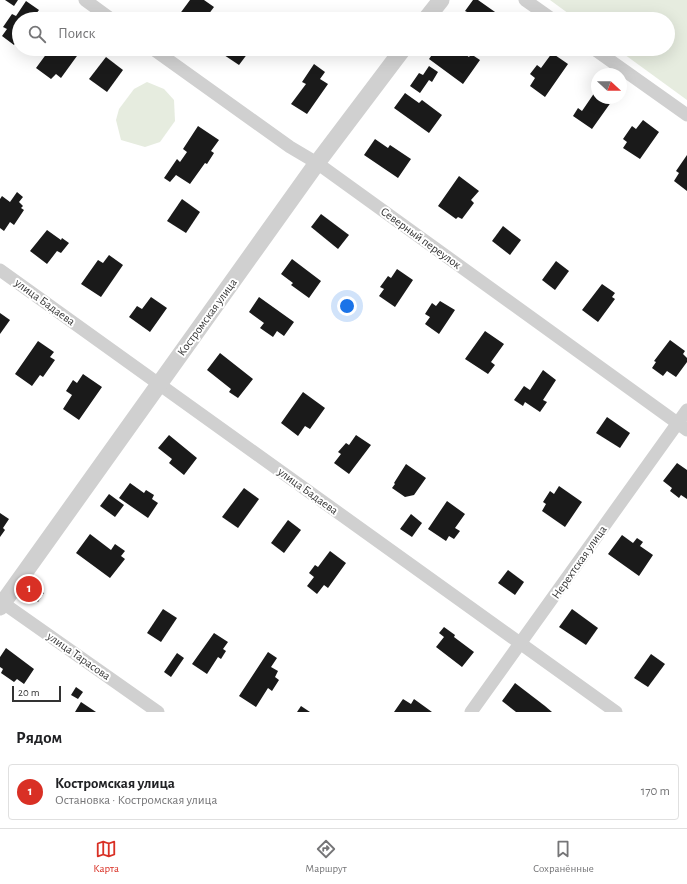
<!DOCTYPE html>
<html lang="ru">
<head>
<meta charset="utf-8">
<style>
	body { margin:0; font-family:"Alegreya Sans",sans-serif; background:#f6f6f6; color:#202124 }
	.compass { position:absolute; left:591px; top:68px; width:36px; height:36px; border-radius:50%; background:#fff; box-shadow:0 4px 16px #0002; rotate:111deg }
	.scale { position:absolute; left:12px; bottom:10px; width:49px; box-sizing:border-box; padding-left:4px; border:2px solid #333; border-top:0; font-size:11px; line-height:14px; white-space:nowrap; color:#333; -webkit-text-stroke:3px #fff; paint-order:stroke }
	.you { position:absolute; left:347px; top:306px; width:14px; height:14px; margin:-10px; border:3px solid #fff; border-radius:50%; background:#1a73e8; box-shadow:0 0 0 6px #1a73e833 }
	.badge { display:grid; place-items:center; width:26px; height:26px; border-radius:50%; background:#d93025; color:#fff; font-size:13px; font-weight:700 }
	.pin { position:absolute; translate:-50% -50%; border:2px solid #fff; box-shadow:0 1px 4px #0006 }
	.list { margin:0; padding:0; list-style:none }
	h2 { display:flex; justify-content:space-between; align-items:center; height:52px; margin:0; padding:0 16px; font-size:17px }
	h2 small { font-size:13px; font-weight:400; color:#757577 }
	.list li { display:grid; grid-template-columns:26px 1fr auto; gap:12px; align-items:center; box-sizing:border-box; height:56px; margin:0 8px 8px; padding:0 8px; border:1px solid #e0e0e0; border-radius:4px }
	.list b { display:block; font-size:15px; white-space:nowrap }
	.list p { margin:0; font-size:13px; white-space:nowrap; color:#757577 }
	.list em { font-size:13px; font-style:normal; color:#757577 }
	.icon { flex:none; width:22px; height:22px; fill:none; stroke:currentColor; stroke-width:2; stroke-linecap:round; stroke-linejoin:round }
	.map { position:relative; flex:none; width:687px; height:712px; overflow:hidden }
	.search { position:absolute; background:#fff; box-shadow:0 4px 16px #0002; left:12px; right:12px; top:12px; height:44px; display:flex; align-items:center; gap:10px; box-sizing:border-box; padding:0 14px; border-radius:22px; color:#757577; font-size:15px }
	.sheet { height:116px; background:#fff }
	nav { display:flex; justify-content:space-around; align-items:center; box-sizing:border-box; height:56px; border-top:1px solid #e0e0e0; background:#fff; font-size:11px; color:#757577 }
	nav a { display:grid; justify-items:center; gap:2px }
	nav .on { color:#d93025 }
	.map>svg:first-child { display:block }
	.green { fill:#e6ecdf }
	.building { fill:#1a1a1a }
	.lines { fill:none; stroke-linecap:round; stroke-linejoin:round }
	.minor { stroke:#d0d0d0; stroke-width:13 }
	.tertiary { stroke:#d0d0d0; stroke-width:17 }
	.labels { text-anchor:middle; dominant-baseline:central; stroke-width:4; stroke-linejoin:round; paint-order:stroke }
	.street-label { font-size:12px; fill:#333; stroke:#fff }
</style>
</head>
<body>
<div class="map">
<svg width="687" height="712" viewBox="0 0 687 712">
	<rect width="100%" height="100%" fill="#fff"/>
	<!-- green -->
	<g class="green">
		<path d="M550,0h137v100l-70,-51h51v-30h-92z"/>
		<path d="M147,82l17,7 10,11 1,21 -15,21 -15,5 -24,-7 -5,-20 3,-11 15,-20z"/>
	</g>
	<!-- building -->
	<g class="building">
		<path d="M5,0h13l-4,6z"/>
		<path d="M190,0h14l10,7 -9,12 -3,-3 -2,3h-24z"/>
		<path d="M473,0h5l27,19h-34l-4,-3 2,-3 -4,-2z"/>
		<path d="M26,1l13,9 -7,9h-13v18l-5,8 -12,-9 5,-7 -4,-2 9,-13 4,2z"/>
		<path d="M50,49h32l-21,29 -5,-4 -5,5 -15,-11z"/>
		<path d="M228,49h23l-12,16 -15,-10z"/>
		<path d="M436,49h15l8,6 2,-4 8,6 2,-3 9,6 -17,24 -34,-25z"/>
		<path d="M552,53l16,11 -23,33 -15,-11 5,-8 -5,-4 7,-9 4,3z"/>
		<path d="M106,57l17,13 -16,22 -18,-13z"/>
		<path d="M314,64l11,8 -5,7 8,5 -21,30 -16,-10 15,-20 -4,-2z"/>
		<path d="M429,66l9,6 -6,10 -3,-2 -9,13 -10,-7 9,-13 4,2z"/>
		<path d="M597,89v9h17l-22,31 -19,-13 5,-8 4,3z"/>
		<path d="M405,93l14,10 3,-3 20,15 -13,18 -35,-25z"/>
		<path d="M643,120l16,12 -19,27 -17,-11 4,-6 -4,-3 9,-13 4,3z"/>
		<path d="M198,126l21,14 -8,11 3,2 -7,11 -2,-1 -15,21 -14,-9 -6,7 -6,-4 13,-19 3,3 7,-10 -4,-3z"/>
		<path d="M375,139l13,9 2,-3 21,14 -13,19 -34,-23z"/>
		<path d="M687,155v36l-13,-10 5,-8 -3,-2z"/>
		<path d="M459,176l20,15 -8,9 3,3 -12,16 -4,-2 -2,2 -18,-13z"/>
		<path d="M17,192l6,5 -4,5 4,4 -2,2 3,2 -10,15 -4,-3 -6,9 -4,-3v-29l2,-3 8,6z"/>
		<path d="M182,199l18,13 -14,21 -19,-12z"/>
		<path d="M321,214l28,21 -11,14 -27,-22z"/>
		<path d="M503,226l18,14 -11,15 -18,-14z"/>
		<path d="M47,230l14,10 1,-2 7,5 -8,10 -4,-2 -10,13 -17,-13z"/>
		<path d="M109,255l14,10 -22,32 -20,-13 17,-24 5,3z"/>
		<path d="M292,259l29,22 -12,17 -18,-13 2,-2 -12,-9z"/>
		<path d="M556,261l13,10 -14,19 -13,-10z"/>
		<path d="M397,269l16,11 -18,27 -16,-11 5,-7 -4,-2 8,-11 3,2z"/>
		<path d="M602,284l13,9 -3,4 3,2 -17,23 -16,-12z"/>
		<path d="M151,297l16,11 -17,24 -21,-15 8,-11 5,3z"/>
		<path d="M259,297l35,25 -10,14 -7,-5 -4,6 -13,-9 4,-5 -15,-11z"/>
		<path d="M440,301l15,9 -16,24 -14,-10 5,-7 -5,-3 7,-11 4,3z"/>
		<path d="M0,313l10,7 -10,14z"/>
		<path d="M485,331l19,13 -13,18 4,3 -7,9 -23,-15z"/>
		<path d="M670,340l15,11 -2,3 4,4v4l-11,15 -9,-6 -4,5 -11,-8 4,-6 -2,-1z"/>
		<path d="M38,341l16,11 -4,5 5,3 -12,17 -3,-2 -8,11 -17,-12z"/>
		<path d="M220,353l33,26 -15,19 -9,-6 2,-3 -24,-19z"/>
		<path d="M543,370l13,10 -13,20 4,2 -7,10 -15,-10 -2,4 -9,-6 10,-14 6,4z"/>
		<path d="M83,374l19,13 -23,33 -16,-11 9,-14 -6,-4 7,-11 4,3z"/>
		<path d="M303,392l22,16 -15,21 -5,-3 -7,10 -17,-13z"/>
		<path d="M607,417l23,16 -10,15 -24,-15z"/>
		<path d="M169,435l28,23 -13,17 -15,-12 3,-4 -14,-11z"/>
		<path d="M356,435l15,10 -22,29 -15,-11 7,-9 -3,-2 8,-9 3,2z"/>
		<path d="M677,463l10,7v29l-6,-4 -2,3 -9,-7 2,-3 -9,-7z"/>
		<path d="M406,464l20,14 -12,17 -9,2 -13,-9 3,-4 -1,-1z"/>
		<path d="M130,483l14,10 2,-3 8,5 -2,4 6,4 -10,15 -29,-20z"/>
		<path d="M559,486l23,16 -17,25 -23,-16 4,-7 -3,-2 7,-11 4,3z"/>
		<path d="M244,488l15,11 -21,29 -16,-11z"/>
		<path d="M109,494l15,11 -9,12 -15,-11z"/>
		<path d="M447,501l18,13 -10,14 5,3 -6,8 -5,-3 -3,5 -18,-12z"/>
		<path d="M0,513l9,6 -6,9 2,2 -5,7z"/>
		<path d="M411,514l11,9 -10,14 -12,-8z"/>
		<path d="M288,520l13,10 -17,23 -13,-10z"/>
		<path d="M90,534l21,16 4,-6 10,7 -4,5 4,3 -15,19 -34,-25z"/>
		<path d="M622,535l11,8 4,-5 6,4 -3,4 13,9 -14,21 -31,-22z"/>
		<path d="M330,551l16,12 -18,25 -4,-3 -7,9 -10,-8 7,-9 -5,-4 6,-8 3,2z"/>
		<path d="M508,570l16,12 -9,13 -17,-12z"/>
		<path d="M38,588l6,5 -6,9 -6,-5z"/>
		<path d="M163,609l14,9 -16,24 -14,-9z"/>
		<path d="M572,609l26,19 -12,17 -27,-18z"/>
		<path d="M444,627l11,8 -1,2 20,15 -12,15 -26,-20 8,-10 -5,-4z"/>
		<path d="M214,633l14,9 -5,7 3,2 -5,8 -3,-2 -11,17 -15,-10z"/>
		<path d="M6,648l28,21 -10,15 -7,-5 -3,3 -13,-9 2,-4 -3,-2v-10z"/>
		<path d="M268,652l9,6 -6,9 7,4 -3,6 4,3 -7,11 -4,-3 -12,19 -17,-11z"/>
		<path d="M177,653l7,5 -13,19 -7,-5z"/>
		<path d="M651,654l14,10 -17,23 -14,-9z"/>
		<path d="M515,683l30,23 7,6h-36l-14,-11z"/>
		<path d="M76,687l7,5 -5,7 -7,-4z"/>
		<path d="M403,699l8,5 3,-5 18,13h-38z"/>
		<path d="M81,702l15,10h-21z"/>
		<path d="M301,706l9,6h-13z"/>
	</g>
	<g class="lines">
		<!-- minor -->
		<g class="minor">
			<path d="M85,0l26,19"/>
			<path d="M525,0l27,19"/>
			<path d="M153,49l137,98 27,16 370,267"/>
			<path d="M594,49l93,66"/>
			<path d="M0,270l616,442"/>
			<path d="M3,603l155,109"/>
			<path d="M471,712l216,-302"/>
		</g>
		<!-- tertiary -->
		<g class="tertiary">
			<path d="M426,19l15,-19"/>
			<path d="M0,607l317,-444 86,-114"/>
		</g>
	</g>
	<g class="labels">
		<!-- street labels -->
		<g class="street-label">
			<text transform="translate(421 238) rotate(36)">Северный переулок</text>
			<text transform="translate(45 302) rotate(36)">улица Бадаева</text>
			<text transform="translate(207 317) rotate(-54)">Костромская улица</text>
			<text transform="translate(308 491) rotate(36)">улица Бадаева</text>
			<text transform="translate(579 562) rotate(-55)">Нерехтская улица</text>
			<text transform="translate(79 656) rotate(35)">улица Тарасова</text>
		</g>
	</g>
</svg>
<svg class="compass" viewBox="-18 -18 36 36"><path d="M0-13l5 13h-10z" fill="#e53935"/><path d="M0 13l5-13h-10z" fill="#757577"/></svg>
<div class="scale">20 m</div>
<div class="you"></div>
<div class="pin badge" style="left:29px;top:589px">1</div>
<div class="search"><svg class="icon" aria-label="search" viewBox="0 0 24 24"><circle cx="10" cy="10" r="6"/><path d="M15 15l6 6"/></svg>Поиск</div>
</div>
<section class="sheet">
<h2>Рядом<small></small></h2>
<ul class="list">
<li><span class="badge">1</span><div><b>Костромская улица</b><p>Остановка · Костромская улица</p></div><em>170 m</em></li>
</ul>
</section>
<nav>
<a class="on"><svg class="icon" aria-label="map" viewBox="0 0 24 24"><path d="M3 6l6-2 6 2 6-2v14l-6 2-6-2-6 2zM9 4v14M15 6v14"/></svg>Карта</a>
<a><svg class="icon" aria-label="directions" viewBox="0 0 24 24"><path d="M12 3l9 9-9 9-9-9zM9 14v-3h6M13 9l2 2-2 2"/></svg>Маршрут</a>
<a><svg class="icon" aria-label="saved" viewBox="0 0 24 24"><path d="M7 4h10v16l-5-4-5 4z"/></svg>Сохранённые</a>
</nav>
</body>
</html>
